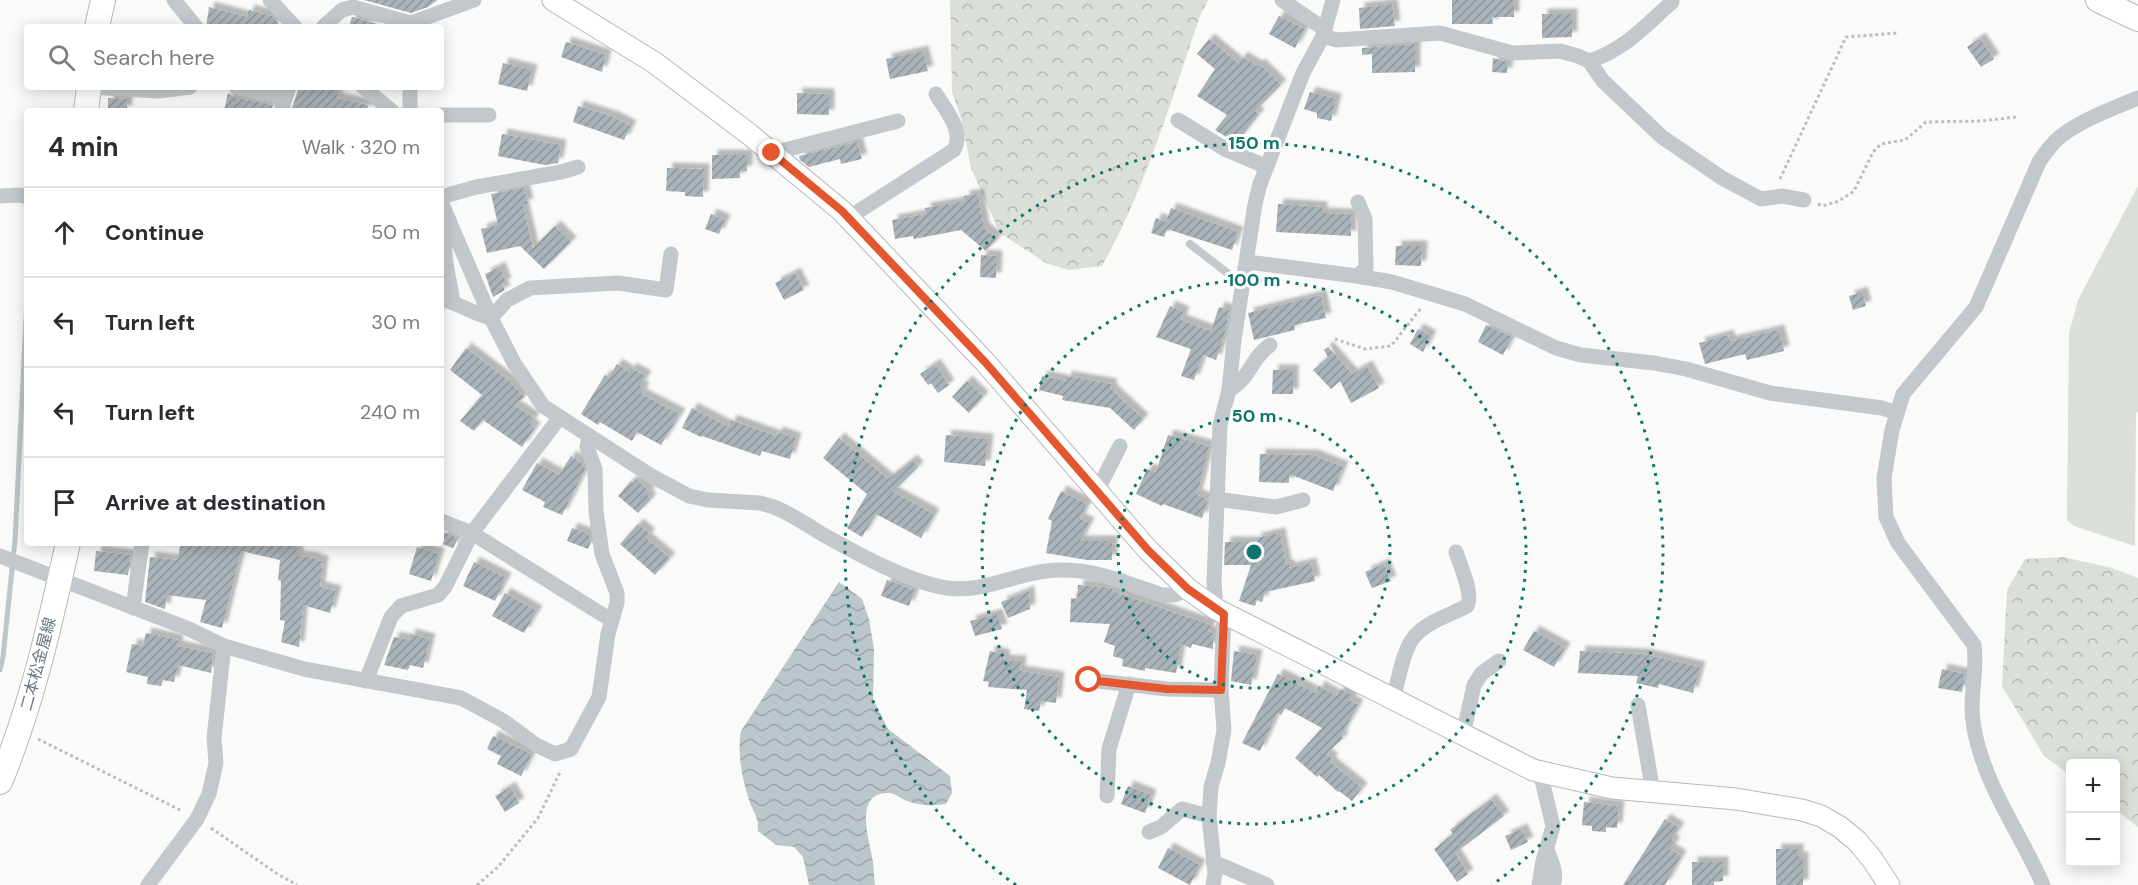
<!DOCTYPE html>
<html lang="en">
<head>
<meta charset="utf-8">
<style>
	body { margin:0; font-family:"DM Sans","Noto Sans JP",sans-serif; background:#f7f7f7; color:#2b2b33 }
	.controls { position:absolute; right:18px; bottom:18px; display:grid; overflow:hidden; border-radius:6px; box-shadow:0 3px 15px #0003 }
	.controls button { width:54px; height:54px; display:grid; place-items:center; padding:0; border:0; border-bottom:2px solid #e1e1e2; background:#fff; color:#2b2b33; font:30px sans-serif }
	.stop { position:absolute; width:18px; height:18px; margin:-14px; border:4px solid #e4572e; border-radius:50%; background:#fff }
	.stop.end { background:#e4572e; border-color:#fff; box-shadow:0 2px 6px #0008 }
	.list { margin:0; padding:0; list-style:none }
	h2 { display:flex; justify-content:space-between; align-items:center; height:78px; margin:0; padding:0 24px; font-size:26px }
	h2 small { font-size:20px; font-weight:400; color:#7c7c81 }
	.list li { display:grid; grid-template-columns:39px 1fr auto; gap:18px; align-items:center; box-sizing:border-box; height:90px; padding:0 24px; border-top:2px solid #e1e1e2 }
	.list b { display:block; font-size:22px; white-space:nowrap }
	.list em { font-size:20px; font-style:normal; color:#7c7c81 }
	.icon { flex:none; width:33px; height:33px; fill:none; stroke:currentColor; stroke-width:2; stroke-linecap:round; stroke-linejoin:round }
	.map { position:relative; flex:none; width:2138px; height:885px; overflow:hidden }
	.search { position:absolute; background:#fff; box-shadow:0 3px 15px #0003; left:24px; top:24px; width:420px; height:66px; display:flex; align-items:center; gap:15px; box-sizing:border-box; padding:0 21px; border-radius:6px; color:#7c7c81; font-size:22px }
	.panel { position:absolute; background:#fff; box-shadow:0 3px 15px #0003; left:24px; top:108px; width:420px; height:438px; border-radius:6px }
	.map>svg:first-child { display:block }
	.forest { fill:url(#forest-crowns) }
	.pitch { fill:#dadfd7 }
	.water { fill:url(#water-waves) }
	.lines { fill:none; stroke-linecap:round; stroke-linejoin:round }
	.stream { stroke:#bbc7cb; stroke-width:5 }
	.building { fill:url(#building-hatch); filter:url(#shadow) }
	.secondary-casing { stroke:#b3babf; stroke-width:23 }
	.primary-casing { stroke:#b5babe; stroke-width:26 }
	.path { stroke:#bbbfc2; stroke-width:3; stroke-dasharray:3 3; stroke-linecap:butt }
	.lane { stroke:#c3c8cc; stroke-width:8 }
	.street { stroke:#c3c8cc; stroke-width:15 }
	.secondary { stroke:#fff; stroke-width:21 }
	.primary { stroke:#fff; stroke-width:24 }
	.route { stroke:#e4572e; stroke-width:8 }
	.ring { fill:none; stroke:#0f766e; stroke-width:3; stroke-dasharray:3 6 }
	.labels { text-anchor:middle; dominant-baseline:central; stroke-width:6; stroke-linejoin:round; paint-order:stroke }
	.street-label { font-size:16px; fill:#657683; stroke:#fff }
	.centre { fill:#0f766e; stroke:#fff; stroke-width:3 }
	.ring-label { font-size:18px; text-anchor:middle; font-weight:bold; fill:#0f766e; stroke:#fff; stroke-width:6; stroke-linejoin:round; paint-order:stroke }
</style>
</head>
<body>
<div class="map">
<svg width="2138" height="885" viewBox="0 0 2138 885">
	<defs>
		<pattern id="forest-crowns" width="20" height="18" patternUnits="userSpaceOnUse" patternTransform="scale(1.5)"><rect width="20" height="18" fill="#dadfd7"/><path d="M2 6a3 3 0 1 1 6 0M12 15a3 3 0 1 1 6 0" fill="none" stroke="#b4b9b4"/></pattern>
		<pattern id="water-waves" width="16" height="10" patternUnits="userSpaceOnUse" patternTransform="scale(1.5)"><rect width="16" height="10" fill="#bbc7cb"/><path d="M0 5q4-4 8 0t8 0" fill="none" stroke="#9ca6aa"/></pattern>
		<pattern id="building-hatch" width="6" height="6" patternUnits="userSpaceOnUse" patternTransform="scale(1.5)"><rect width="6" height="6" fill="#aab3b9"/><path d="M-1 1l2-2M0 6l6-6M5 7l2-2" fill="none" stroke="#8e969c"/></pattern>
		<filter id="shadow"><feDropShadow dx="5.5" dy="-5.5" stdDeviation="1.5" flood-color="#0004"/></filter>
	</defs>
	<rect width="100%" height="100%" fill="#fafaf8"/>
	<!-- forest -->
	<g class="forest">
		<path d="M950,0h258l-8,16c-29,84 -54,172 -98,250l-33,4 -23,-7 -46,-30 -29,-65 -10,-50 -9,-26z"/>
		<path d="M2063,557l49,11 26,10v249l-22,-17v-46h-46v11l-26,-19 -42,-70 5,-96 18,-31z"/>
	</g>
	<!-- pitch -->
	<path class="pitch" d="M2138,186v226l-2,1 -1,133 -61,-20 -7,-6 2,-187 9,-33z"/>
	<!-- water -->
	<path class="water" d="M839,582l23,17 7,20 5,30 -1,50 15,30 62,47 2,17 -6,11c-13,2 -28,2 -41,-4 -5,-2 -11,-7 -16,-7 -37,-1 -19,49 -16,69 1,7 1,15 2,23h-66l-6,-28 -9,-10 -18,-2 -18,-14c0,-18 -4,-16 -9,-31 -7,-21 -12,-47 -8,-69z"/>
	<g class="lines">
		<!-- stream -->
		<path class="stream" d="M0,670l3,-13 12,-117 12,-242"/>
	</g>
	<!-- building -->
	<g class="building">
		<path d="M364,0h73l-9,7 -17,6z"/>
		<path d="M1452,0h62v17h-22l1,7h-41z"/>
		<path d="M1392,4l3,22 -35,3 -1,-21z"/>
		<path d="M209,7l38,10 2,-7 23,6 10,11h-76z"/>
		<path d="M1542,14h30v23l-30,1z"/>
		<path d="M1279,16l26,13 -10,19 -26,-14z"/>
		<path d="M352,17h1l35,10h-39z"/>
		<path d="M1980,38l14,21 -13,8 -14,-20z"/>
		<path d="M1209,39l29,24 4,-6 15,9 3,-2 21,21 -26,26 4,3 -23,29 -21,-13 12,-15 -30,-19 18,-27 -18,-15z"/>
		<path d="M566,42l40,13 -4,17 -41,-15z"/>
		<path d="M1415,44v28l-43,1v-19l-10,1v-7z"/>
		<path d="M923,51l5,20 -38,8 -4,-20z"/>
		<path d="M1493,58l15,4 -1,11 -15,-1z"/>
		<path d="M503,63l29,7 -5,21 -29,-7z"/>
		<path d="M299,87h40l-2,11 31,7 -1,6h-76z"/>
		<path d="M1310,92l26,7 -5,22 -14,-3v-5l-13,-4z"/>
		<path d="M228,93l6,4 39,8 -2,6h-47z"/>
		<path d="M797,93l32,1v21l-32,-1z"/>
		<path d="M108,98l19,1v12h-19z"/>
		<path d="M578,106l36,11 17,9 -7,14 -51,-18z"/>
		<path d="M502,134l59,11 -3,18 -13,2 -47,-9z"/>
		<path d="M857,142l5,17 -21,5 -1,-5 -31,8 -9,-7 -1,-4z"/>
		<path d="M712,155h35v16h-7v7l-28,1z"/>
		<path d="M667,168l37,1 -1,28 -18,-1v-4l-19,-1z"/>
		<path d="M524,188l4,16 -5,1 10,43 22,-22 16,16 -27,27 -24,-23 -33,7 -6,-24 17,-4 -7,-31z"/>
		<path d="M978,194l6,34 13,11 -11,12 -25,-21 -47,9 -1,-3 -18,3 -3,-19 34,-6 -1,-6 40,-7 -1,-5z"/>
		<path d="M1278,204l44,3v6l29,1v22l-75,-4z"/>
		<path d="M1171,208l67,24 -6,18 -65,-21 -3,8 -13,-4 5,-15 10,4z"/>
		<path d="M711,214l14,6 -6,14 -14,-5z"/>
		<path d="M1396,246h26l-1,20 -26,-1z"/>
		<path d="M981,255l16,1 -1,22 -16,-1z"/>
		<path d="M500,267l6,16 -4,2 3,5 -12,7 -8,-23z"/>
		<path d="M795,273l9,17 -20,10 -9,-17z"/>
		<path d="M1862,292l4,14 -13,4 -4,-14z"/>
		<path d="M1321,295l5,23 -32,7 1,5 -41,10 -6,-27z"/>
		<path d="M1170,306l14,6 -3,8 30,11 8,-24 10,3 -4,23 -9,27 -13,-5 -9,25 -13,-4 10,-27 -35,-12z"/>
		<path d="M1486,325l26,12 -9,18 -25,-13z"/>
		<path d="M1418,329l13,7 -8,16 -13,-8z"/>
		<path d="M1779,330l5,21 -37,9 -2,-6 -40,10 -6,-21 29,-8 2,6z"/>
		<path d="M1328,347l24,27 15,-8 12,22 -28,15 -11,-22 -9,8 -18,-19 15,-13 -4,-7z"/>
		<path d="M466,348l41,31 18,18 -11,8 20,13 -4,6 5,4 -13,19 -39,-27 -9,11 -14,-10 22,-26 -32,-25z"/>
		<path d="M617,364l12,8 2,-4 15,8 -6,10 4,2 -3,6 39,20 -19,31 -24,-13 -5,9 -32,-19 -2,3 -17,-11 24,-39 4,2z"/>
		<path d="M935,364l14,21 -11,8 -7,-10 -3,2 -8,-11z"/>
		<path d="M1273,370h20v24h-21z"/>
		<path d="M1042,376l24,5v-5l46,8 -1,5 32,30 -9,11 -24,-22 -48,-8 1,-4 -24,-6z"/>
		<path d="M967,381l16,16 -14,16 -17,-16z"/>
		<path d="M692,408l37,19 2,-7 45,16 1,-4 19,6 -6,21 -28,-8 -2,5 -58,-20 -1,1 -19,-9z"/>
		<path d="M946,435l42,4 -3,27 -41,-4z"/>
		<path d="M1168,435l41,11 -12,49 9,3 1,5 -5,15 -39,-14 -1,2 -26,-12 11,-25 9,3z"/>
		<path d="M839,438l49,41 24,-19 6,7 -25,25 41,22 -13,24 -45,-24 -14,23 -15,-9 20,-34 -44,-36z"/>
		<path d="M1260,454l53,1 30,12 -10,24 -44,-17v9l-30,-1z"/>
		<path d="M571,456l12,8 2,6 -23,45 -19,-8 2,-5 -23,-12 15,-27 22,12z"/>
		<path d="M636,479l14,13 -3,3 4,4 -13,14 -20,-17 13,-15 2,2z"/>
		<path d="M1061,491l26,13 -7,15 9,4 -9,18h32v19h-25l-41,-7 6,-32 -4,-2z"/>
		<path d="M638,524l12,10 -4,4 24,20 -15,17 -35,-31z"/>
		<path d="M572,528l17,6 2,8 -3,7 -21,-8z"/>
		<path d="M444,532l14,6 -5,10 -13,-5z"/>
		<path d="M1280,533l6,32h3v3l22,-5 4,18 -50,11 -3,10 -5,-2 -2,6 -16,-5 12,-36h-27l1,-23h32l-1,-4z"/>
		<path d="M181,543h116l1,13 18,2 -1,2 8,1 -3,26 16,4 -6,22 -27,-8 -4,42 -18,-5 4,-21 -5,-1 1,-39 -3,-1 2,-20 -39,-9 -19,77 -22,-6 6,-22 -39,-5 -2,14 -20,-7 5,-45 27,3z"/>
		<path d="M417,547l22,7 -8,27 -22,-7z"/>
		<path d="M96,551l35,4 -3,20 -34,-4z"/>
		<path d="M474,562l32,16 -11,23 -32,-15z"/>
		<path d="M1384,564l7,17 -19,7 -7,-16z"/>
		<path d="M887,580l28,10 -6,16 -28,-10z"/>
		<path d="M1078,585l34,3v3l99,34 -3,6 5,2v16l-21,-5 -1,4 -10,-4 -5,29 -31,-5v3l-23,-5 1,-7 -10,-3 2,-10 -11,-4 6,-18 -40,-2 1,-24 6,1z"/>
		<path d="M1029,591l1,18 -22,9 -7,-16z"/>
		<path d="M505,593l32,18 -13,22 -32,-17z"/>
		<path d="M997,614l5,15 -27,7 -5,-15z"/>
		<path d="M1534,631l31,17 -11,19 -31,-17z"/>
		<path d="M146,633l32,7 -1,6 36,7 -2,20 -33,-8 -4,17 -11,-2 -2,6 -14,-2 1,-7 -22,-5 6,-28 11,2z"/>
		<path d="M410,634l20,5 -7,29 -13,-3 -2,5 -24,-5 10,-28 15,3z"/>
		<path d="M990,651l15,4 -1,5 17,1 -1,10 39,6 -3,26 -15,-2 -2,10 -15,-2 3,-19 -39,-3 1,-5 -6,-1z"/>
		<path d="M1234,651l23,4 -6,30 -20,-4z"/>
		<path d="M1580,651l64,3 56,13 -7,26 -34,-9 -1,4 -22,-5 2,-7 -60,-3z"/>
		<path d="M1942,669l23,5 -3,18 -24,-4z"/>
		<path d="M1278,674l38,19 3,-7 18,10 3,-7 13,6 -3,5 8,5 -17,31 2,2 -17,16 7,5 -3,3 32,26 -10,13 -13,-10 -1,1 -19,-17 -2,2 -22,-19 27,-30 -37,-20 -4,7 -4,-2 -17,38 -18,-8z"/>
		<path d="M493,736l39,18 -11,22 -24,-12 4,-8 -14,-7z"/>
		<path d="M1128,786l23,9 -6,18 -24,-9z"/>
		<path d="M510,787l9,16 -14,9 -10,-16z"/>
		<path d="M1491,799l13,17 -49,37 13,21 -11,8 -23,-33 19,-15 -3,-4z"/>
		<path d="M1584,802l35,4 -2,22 -11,-1v5l-14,-1v-5l-10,-1z"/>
		<path d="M1665,819l14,9 -8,12 4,2 -5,7 11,7 -16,29h-42z"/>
		<path d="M1522,829l6,13 -17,8 -6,-14z"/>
		<path d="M1168,848l32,17 -10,20 -32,-17z"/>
		<path d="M1776,849h22v8h5v28h-27z"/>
		<path d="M1692,862h31v19l-9,1v3h-22z"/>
	</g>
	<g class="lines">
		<defs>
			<path id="secondary" d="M553,0l102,63 94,71 93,77 143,151 163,188 40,39 28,20 317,161 79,18 124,11 66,11 19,6 19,11 17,14 15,18 17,26"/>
			<g id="primary">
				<path d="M2098,0l40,19"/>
				<path d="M97,27l6,-27"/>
				<path d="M86,111l3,-24"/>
				<path d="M0,782c32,-77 50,-158 68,-239"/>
			</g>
		</defs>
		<!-- secondary casing -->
		<use href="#secondary" class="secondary-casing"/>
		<!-- primary casing -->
		<use href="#primary" class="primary-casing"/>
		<!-- path -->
		<g class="path">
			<path d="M1780,179l66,-142 52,-4"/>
			<path d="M1818,204l5,2 16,-5 15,-10 19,-39 8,-8 24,-4 21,-18 55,-1 36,-4"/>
			<path d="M1335,339l30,10 26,-3 30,-38"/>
			<path d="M38,739l144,72"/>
			<path d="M211,828l65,45 21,12"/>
			<path d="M477,885l21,-18 40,-49 23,-48"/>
		</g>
		<!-- lane -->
		<path class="lane" d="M1190,244l53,41"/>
		<!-- street -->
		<g class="street">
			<path d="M174,0l22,27"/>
			<path d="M270,0l25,27"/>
			<path d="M1282,0l42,29"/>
			<path d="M323,27l19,-17 11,-3 58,16 63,-23"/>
			<path d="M1323,36l14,4 103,-7 72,20 48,-2 18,5 11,5c34,-10 57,-36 83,-59"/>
			<path d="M1589,61l14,20 59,56 60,41 39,21 21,-3 22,4"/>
			<path d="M89,87l70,4 31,-4"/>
			<path d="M236,87l49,11"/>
			<path d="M363,87l29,24"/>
			<path d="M281,111l8,-24"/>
			<path d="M410,111v-24"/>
			<path d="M441,115h48"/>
			<path d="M1178,120l47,29 42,18"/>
			<path d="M773,153l125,-32"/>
			<path d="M0,196l20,-1 7,2"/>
			<path d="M441,197l35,-10 85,-15 17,-5"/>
			<path d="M441,202l50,116 23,45 29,43 107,69 39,21 19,4 52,3 14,4c17,7 32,17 48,27 34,19 86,48 125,54 34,5 66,-13 99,-17 42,-5 77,10 115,24h13l14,-6"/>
			<path d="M848,218l106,-68c11,-19 -9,-40 -18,-56"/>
			<path d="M449,220c-10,26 0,56 4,82"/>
			<path d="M1247,262l110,14 9,-7 -1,-50 -7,-17"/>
			<path d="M1357,276l35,6 73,22 91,44 25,7 73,8 32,6 84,24 112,15 15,5"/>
			<path d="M441,299c18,4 32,15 50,19l16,-18 23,-12 88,-5 48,7 5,-36"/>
			<path d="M1229,390c22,-12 21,-31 41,-45"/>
			<path d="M1097,491l23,-45"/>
			<path d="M1216,499l60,8 27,-7"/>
			<path d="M441,521l31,12 139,87"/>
			<path d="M0,556l189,73 35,17 80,23 157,29 41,22 34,25 19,9 16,-5 28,-52 9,-63 9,-31v-10l-15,-39 -6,-43 -1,-42 -8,-22 2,-10"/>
			<path d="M133,608l9,-65"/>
			<path d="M1216,609l-2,-28 6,-156 9,-35 5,-50 21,-136 5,-20 43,-111 20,-37 10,-36"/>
			<path d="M1089,680l78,9 54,1"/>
			<path d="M366,681l25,-64 10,-11 37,-11 7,-8 27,-54 88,-116"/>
			<path d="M1393,699c5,-17 10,-49 21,-62 12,-15 36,-22 53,-31 7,-11 -7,-41 -11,-54"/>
			<path d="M1638,705l15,87"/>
			<path d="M1463,735l11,-50 8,-12 17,-12"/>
			<path d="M1107,796l2,-47 20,-65"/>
			<path d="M1149,832l12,-5 21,-18 27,7"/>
			<path d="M1547,850c4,11 11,23 6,35"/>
			<path d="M1213,862l54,23"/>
			<path d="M148,885l49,-66 12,-25 7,-31 -2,-25 10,-92"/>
			<path d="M1213,885l2,-12 -6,-57 2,-29 7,-24 6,-33 -3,-40 3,-76"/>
			<path d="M1539,885l4,-24 10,-35 -13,-54"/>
			<path d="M2043,885c-23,-53 -59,-100 -69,-157 -6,-28 4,-55 0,-83l-76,-102 -12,-26 -2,-39 8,-48 11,-36 73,-87 63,-145c6,-9 13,-19 22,-26 22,-17 51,-27 77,-38"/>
		</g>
		<!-- secondary -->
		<use href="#secondary" class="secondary"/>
		<!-- primary -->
		<use href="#primary" class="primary"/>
	</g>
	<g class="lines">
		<!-- route -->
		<path class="route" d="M772,153l70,58 143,151 163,188 40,39 36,25 -3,76 -54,-1 -78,-9"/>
	</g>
	<!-- distance rings -->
	<g class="ring">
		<circle cx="1254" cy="552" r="136"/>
		<circle cx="1254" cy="552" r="272"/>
		<path d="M1016 885A409 409 0 1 1 1492 885"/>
	</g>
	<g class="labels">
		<!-- street labels -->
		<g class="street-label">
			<text transform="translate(38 664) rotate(-75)">二本松金屋線</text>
		</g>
	</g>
	<circle cx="1254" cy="552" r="9" class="centre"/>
	<g class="ring-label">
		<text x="1254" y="149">150 m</text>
		<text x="1254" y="286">100 m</text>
		<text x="1254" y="422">50 m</text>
	</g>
</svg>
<div class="controls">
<button>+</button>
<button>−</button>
</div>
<div class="stop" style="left:1089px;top:680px"></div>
<div class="stop end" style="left:772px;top:153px"></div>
<div class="search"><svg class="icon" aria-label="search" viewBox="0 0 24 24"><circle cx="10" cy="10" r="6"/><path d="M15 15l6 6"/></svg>Search here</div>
<section class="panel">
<h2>4 min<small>Walk · 320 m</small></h2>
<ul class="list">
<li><svg class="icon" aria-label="ahead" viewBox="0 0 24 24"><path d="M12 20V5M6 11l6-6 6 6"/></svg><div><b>Continue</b></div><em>50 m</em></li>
<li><svg class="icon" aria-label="left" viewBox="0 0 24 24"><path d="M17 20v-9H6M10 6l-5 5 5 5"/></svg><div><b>Turn left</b></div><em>30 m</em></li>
<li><svg class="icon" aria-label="left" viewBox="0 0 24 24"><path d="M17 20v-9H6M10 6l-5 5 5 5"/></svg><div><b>Turn left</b></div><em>240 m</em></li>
<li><svg class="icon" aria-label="arrive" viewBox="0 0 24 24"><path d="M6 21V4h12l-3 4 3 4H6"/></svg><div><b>Arrive at destination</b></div></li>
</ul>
</section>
</div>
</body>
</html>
